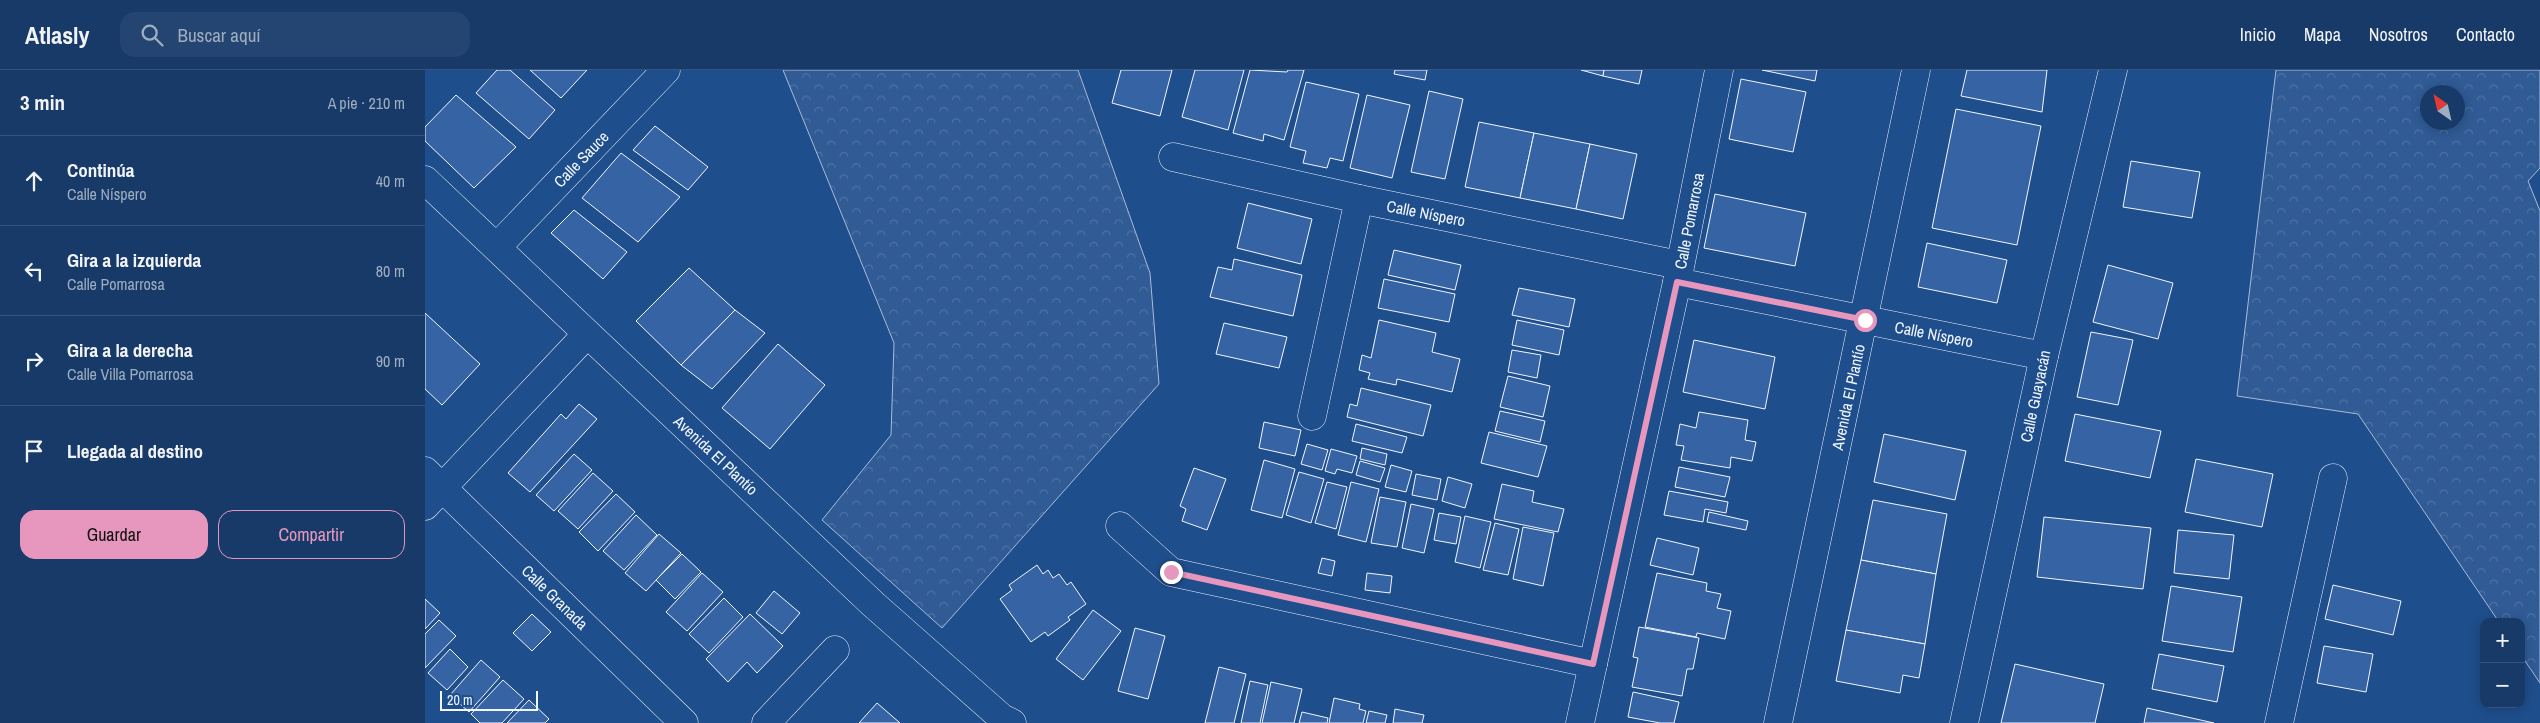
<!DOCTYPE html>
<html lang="es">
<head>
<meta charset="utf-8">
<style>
	body { margin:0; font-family:"Archivo Narrow",sans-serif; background:#244571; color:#f1f3f6 }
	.controls { position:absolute; right:15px; bottom:15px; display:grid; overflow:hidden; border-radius:10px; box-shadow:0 2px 12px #0003 }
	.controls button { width:45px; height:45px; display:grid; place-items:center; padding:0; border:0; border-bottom:1px solid #36547d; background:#173a69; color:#f1f3f6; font:25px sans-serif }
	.compass { position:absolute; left:1995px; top:15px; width:45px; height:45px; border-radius:50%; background:#173a69; box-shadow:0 2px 12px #0003; rotate:326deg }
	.scale { position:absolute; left:15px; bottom:12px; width:98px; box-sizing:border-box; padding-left:5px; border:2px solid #f2f6ff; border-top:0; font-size:14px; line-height:18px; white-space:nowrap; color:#f2f6ff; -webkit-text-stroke:4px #1f4e8c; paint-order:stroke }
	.stop { position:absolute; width:15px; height:15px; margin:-11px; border:4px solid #e797bd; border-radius:50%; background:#fff }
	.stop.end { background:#e797bd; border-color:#fff; box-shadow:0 1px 5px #0008 }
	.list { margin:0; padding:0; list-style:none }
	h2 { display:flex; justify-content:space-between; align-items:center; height:65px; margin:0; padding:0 20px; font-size:21px }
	h2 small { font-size:16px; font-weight:400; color:#9eadc0 }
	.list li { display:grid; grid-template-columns:32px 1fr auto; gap:15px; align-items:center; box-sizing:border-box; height:90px; padding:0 20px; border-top:1px solid #36547d }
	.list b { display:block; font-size:19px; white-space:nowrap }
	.list p { margin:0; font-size:16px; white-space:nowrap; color:#9eadc0 }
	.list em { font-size:16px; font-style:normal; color:#9eadc0 }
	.actions { display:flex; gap:10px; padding:15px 20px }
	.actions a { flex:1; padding:11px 0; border:1px solid #e797bd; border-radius:15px; text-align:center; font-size:18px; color:#e797bd }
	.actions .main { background:#e797bd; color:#111 }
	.icon { flex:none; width:28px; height:28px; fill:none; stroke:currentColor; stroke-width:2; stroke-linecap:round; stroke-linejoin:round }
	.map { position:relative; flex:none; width:2115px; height:653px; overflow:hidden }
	header { display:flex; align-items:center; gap:30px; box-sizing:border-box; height:70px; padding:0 25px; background:#173a69; border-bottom:1px solid #36547d }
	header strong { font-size:24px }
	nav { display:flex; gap:28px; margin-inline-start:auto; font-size:18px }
	.search { width:350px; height:45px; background:#244571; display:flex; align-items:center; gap:12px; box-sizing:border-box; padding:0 18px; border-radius:15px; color:#9eadc0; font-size:19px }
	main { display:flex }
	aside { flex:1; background:#173a69 }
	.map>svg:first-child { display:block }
	.forest { fill:url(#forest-crowns); stroke:#a8bbd7; fill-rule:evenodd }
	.building { fill:#3563a3; stroke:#f2f6ff }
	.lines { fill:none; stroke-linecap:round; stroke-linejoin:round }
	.minor-casing { stroke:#f2f6ff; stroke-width:29 }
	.minor { stroke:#1f4e8c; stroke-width:28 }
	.route { stroke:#e797bd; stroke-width:6 }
	.labels { text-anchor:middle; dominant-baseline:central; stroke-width:4; stroke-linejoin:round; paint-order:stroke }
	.street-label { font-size:16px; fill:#f2f6ff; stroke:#1f4e8c }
</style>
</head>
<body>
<header>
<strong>Atlasly</strong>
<div class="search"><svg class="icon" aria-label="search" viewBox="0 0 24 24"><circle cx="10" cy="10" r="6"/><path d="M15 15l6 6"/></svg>Buscar aquí</div>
<nav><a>Inicio</a><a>Mapa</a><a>Nosotros</a><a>Contacto</a></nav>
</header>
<main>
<aside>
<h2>3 min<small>A pie · 210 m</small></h2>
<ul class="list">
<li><svg class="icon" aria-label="ahead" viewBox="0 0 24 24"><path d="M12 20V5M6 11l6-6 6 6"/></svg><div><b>Continúa</b><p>Calle Níspero</p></div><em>40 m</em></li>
<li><svg class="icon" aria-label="left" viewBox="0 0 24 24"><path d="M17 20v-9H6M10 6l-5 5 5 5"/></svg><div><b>Gira a la izquierda</b><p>Calle Pomarrosa</p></div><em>80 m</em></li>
<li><svg class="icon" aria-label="right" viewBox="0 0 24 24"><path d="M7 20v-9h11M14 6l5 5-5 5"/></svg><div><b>Gira a la derecha</b><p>Calle Villa Pomarrosa</p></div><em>90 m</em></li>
<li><svg class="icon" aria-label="arrive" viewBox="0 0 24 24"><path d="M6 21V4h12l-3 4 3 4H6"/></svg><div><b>Llegada al destino</b></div></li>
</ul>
<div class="actions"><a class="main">Guardar</a><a>Compartir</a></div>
</aside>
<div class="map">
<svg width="2115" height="653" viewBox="0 0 2115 653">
	<defs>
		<pattern id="forest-crowns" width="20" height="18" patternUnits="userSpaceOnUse" patternTransform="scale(1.25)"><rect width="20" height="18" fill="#305b95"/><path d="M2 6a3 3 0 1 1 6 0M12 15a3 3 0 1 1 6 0" fill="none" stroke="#4e73a5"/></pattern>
	</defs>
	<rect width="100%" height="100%" fill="#1f4e8c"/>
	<!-- forest -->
	<g class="forest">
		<path d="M358,0h295l72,203 9,111 -217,244 -120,-108 69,-85 3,-92z"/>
		<path d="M1851,0h264v98l-12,13 12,30v472l-19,-28v-33h-22l-141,-208 -121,-18zM2002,22h30v30h-30z"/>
	</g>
	<!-- building -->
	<g class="building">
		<path d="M72,0h13l45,40 -26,29 -53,-46z"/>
		<path d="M105,0h57l-26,28z"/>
		<path d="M696,0h51l-12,46 -48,-13z"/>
		<path d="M770,0h49l-16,60 -46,-13z"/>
		<path d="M825,0l37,2 1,-2h16l-20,70 -20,-6 -1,7 -30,-8z"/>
		<path d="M970,0h32l-2,10 -31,-6z"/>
		<path d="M1156,0h23l-1,6z"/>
		<path d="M1179,0h38l-3,14 -36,-8z"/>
		<path d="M1337,0h55l-2,11z"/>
		<path d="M1542,0h80l-5,42 -81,-16z"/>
		<path d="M1316,9l65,13 -13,60 -64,-13z"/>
		<path d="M881,12l53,12 -16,67 -13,-3 -3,10 -24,-5 3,-12 -16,-4z"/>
		<path d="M1004,21l34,8 -18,80 -34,-7z"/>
		<path d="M31,25l60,52 -42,41 -49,-47v-14z"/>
		<path d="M942,25l43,10 -18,73 -42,-10z"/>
		<path d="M1531,39l85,17 -24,119 -85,-17z"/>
		<path d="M1054,52l55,11 -14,65 -55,-11z"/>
		<path d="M230,56l53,41 -20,23 -55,-40z"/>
		<path d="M1109,63l56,11 -14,65 -56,-11z"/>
		<path d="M1165,74l47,10 -14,65 -47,-10z"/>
		<path d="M196,83l59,44 -42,45 -56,-44z"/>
		<path d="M1706,91l69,11 -8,46 -69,-11z"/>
		<path d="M1290,124l91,19 -11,53 -91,-18z"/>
		<path d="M823,133l64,16 -11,45 -64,-16z"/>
		<path d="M149,140l53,42 -24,27 -52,-46z"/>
		<path d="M1502,173l80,17 -10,43 -79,-16z"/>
		<path d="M969,180l67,15 -6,25 -67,-15z"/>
		<path d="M809,189l68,16 -9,41 -83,-19 8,-30 14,3z"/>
		<path d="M1683,195l65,18 -15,56 -65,-17z"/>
		<path d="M264,198l46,42 -54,55 -45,-44z"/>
		<path d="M959,209l71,15 -6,28 -71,-14z"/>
		<path d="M1094,218l56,11 -6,28 -57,-12z"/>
		<path d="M310,240l30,23 -53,56 -31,-24z"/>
		<path d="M0,243l55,51 -38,41 -17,-16z"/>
		<path d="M954,250l57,13 -4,19 28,7 -8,33 -55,-13 -1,6 -28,-6 2,-6 -11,-3 3,-15 9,3z"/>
		<path d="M1092,250l47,10 -5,25 -47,-10z"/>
		<path d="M799,253l63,14 -8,31 -63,-14z"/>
		<path d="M1666,262l42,8 -15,65 -41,-8z"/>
		<path d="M1269,270l81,17 -10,52 -82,-17z"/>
		<path d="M353,274l47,41 -55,64 -48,-41z"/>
		<path d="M1087,280l29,5 -4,23 -29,-6z"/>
		<path d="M1083,306l42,10 -7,31 -43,-10z"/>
		<path d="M936,318l70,17 -8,31 -76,-19 3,-13 7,2z"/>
		<path d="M154,334l18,15 -67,73 -22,-19 53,-59 5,5z"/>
		<path d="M1075,341l45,10 -5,21 -45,-11z"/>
		<path d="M1274,342l49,8 -3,20 11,2 -4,19 -21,-4 -1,11 -49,-8 3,-14 -8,-1 4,-21 16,4z"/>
		<path d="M1650,344l86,17 -11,47 -85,-17z"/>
		<path d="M839,352l37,8 -6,26 -36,-8z"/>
		<path d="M931,354l51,13 -5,16 -50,-12z"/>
		<path d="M1064,362l58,14 -9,31 -57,-14z"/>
		<path d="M1459,364l82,17 -11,49 -81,-18z"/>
		<path d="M882,374l21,6 -6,20 -21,-6z"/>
		<path d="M937,378l25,6 -2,11 -25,-6z"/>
		<path d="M906,379l26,7 -5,17 -15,-4 -2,5 -10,-3z"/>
		<path d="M149,384l18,16 -38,41 -18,-16z"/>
		<path d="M1771,389l77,15 -11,53 -77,-15z"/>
		<path d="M839,390l31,9 -13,49 -31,-8z"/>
		<path d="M935,391l25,7 -5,14 -24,-7z"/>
		<path d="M966,395l21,6 -6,21 -21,-5z"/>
		<path d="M1254,397l51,10 -5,20 -50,-10z"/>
		<path d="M769,398l32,11 -19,51 -25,-9 4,-12 -6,-3z"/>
		<path d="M874,402l25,7 -13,44 -25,-8z"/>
		<path d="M168,403l20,18 -35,38 -20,-18z"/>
		<path d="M991,404l25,5 -4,21 -25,-5z"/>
		<path d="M1023,407l24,7 -7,24 -23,-7z"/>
		<path d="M902,412l20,5 -11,42 -21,-6z"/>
		<path d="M926,412l28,7 -13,53 -28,-7z"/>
		<path d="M1077,414l32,7 -2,11 32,7 -6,23 -64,-13z"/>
		<path d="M1244,421l59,11 -2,11 -21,-4 -2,13 -39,-7z"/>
		<path d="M191,424l19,18 -37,39 -19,-19z"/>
		<path d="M955,427l26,5 -9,45 -26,-4z"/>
		<path d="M1448,430l74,14 -11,60 -75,-14z"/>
		<path d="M986,434l23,5 -10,44 -22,-5z"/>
		<path d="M1284,442l39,9 -2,9 -39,-8z"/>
		<path d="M1014,443l22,4 -5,27 -22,-4z"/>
		<path d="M211,445l21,20 -33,35 -21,-19z"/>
		<path d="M1040,446l26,6 -11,46 -25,-6z"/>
		<path d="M1619,447l107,11 -8,61 -106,-12z"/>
		<path d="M1070,453l24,6 -11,46 -25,-5z"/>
		<path d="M1098,457l31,6 -11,53 -30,-7z"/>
		<path d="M1753,460l56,5 -5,44 -55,-6z"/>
		<path d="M234,464l22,19 -35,38 -21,-18z"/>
		<path d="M1232,468l42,10 -6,27 -43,-10z"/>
		<path d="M257,484l19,18 -26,27 -19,-19z"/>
		<path d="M897,488l13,3 -3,15 -14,-3z"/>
		<path d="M1436,490l75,14 -11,70 -79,-14z"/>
		<path d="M612,495l6,9 5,-4 5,8 6,-4 8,11 4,-3 15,22 -18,13 2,3 -22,16 -3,-4 -14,10 -31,-43 12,-9 -3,-5z"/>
		<path d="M277,503l21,19 -36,39 -21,-19z"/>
		<path d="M942,503l25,3 -2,17 -25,-3z"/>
		<path d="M1232,503l50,10 -1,8 15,3 -4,14 14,3 -6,28 -28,-6 -1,4 -51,-10z"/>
		<path d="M1908,515l68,16 -8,34 -68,-16z"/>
		<path d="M1746,516l71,11 -9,55 -71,-11z"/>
		<path d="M349,521l26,22 -18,21 -26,-21z"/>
		<path d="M299,528l19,19 -34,36 -20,-19z"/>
		<path d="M0,529l15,14 -15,16z"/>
		<path d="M668,540l28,21 -38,49 -27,-21z"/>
		<path d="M107,544l19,18 -19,19 -19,-18z"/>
		<path d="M325,544l33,32 -26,27 -10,-11 -19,20 -22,-23z"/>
		<path d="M14,550l17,16 -31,32v-34z"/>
		<path d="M1214,557l60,11 -6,31h-6l-5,27 -50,-9 6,-29 -5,-1z"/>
		<path d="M710,558l30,8 -17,63 -30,-8z"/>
		<path d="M1421,560l79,14 -6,34 -16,-3 -3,18 -64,-12z"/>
		<path d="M1899,576l49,8 -7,38 -49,-9z"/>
		<path d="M25,579l18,18 -21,23 -19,-17z"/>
		<path d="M1734,584l65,12 -7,36 -65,-13z"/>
		<path d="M56,590l19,17 -31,35 -19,-17z"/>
		<path d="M1590,594l89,20 -9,39h-94z"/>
		<path d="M794,597l27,7 -12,49h-29z"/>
		<path d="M78,610l21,19 -22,24h-22l-9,-9z"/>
		<path d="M825,611l18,4 -8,38h-19z"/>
		<path d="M846,612l31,7 -8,34h-32z"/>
		<path d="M1208,622l46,10 -5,21h-14l-32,-6z"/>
		<path d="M909,628l26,6 -1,5 7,2 -3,12h-34z"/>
		<path d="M104,630l20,19 -4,4h-38z"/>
		<path d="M452,633l23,20h-41z"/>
		<path d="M1722,638l67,15h-70z"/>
		<path d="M970,639l29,6 -2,8h-29z"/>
		<path d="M944,641l18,4 -2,8h-19z"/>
		<path d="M877,642l26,6 -1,5h-28z"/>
	</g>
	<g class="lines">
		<defs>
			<g id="minor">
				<path d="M748,87l186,42 320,66"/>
				<path d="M0,110l448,424 129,114 10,5"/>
				<path d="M72,177l169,-177"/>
				<path d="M1252,212l367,74"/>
				<path d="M887,346l47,-217"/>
				<path d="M0,401l259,252"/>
				<path d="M0,436l162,-172"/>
				<path d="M695,456l51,46 422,92"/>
				<path d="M341,653l69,-73"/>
				<path d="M1155,653l97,-441 42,-212"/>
				<path d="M1353,653l138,-653"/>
				<path d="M1539,653l80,-367 69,-286"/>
				<path d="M1854,653l54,-245"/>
			</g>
		</defs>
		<!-- minor casing -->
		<use href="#minor" class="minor-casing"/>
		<!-- minor -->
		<use href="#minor" class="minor"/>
	</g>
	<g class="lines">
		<!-- route -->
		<path class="route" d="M746,502l422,92 84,-382 188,38"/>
	</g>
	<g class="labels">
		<!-- street labels -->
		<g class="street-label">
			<text transform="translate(156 89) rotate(-46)">Calle Sauce</text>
			<text transform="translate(1001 143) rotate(11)">Calle Níspero</text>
			<text transform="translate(1264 151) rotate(-79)">Calle Pomarrosa</text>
			<text transform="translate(1509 264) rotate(11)">Calle Níspero</text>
			<text transform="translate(1610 326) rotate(-78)">Calle Guayacán</text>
			<text transform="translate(1423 327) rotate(-78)">Avenida El Plantío</text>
			<text transform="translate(291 385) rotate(43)">Avenida El Plantío</text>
			<text transform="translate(130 527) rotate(44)">Calle Granada</text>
		</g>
	</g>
</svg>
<div class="controls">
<button>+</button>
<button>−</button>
</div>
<svg class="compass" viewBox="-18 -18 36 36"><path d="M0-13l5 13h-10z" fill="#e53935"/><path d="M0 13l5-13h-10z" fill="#9eadc0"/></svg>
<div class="scale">20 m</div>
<div class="stop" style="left:1440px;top:250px"></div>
<div class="stop end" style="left:746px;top:502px"></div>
</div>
</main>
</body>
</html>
